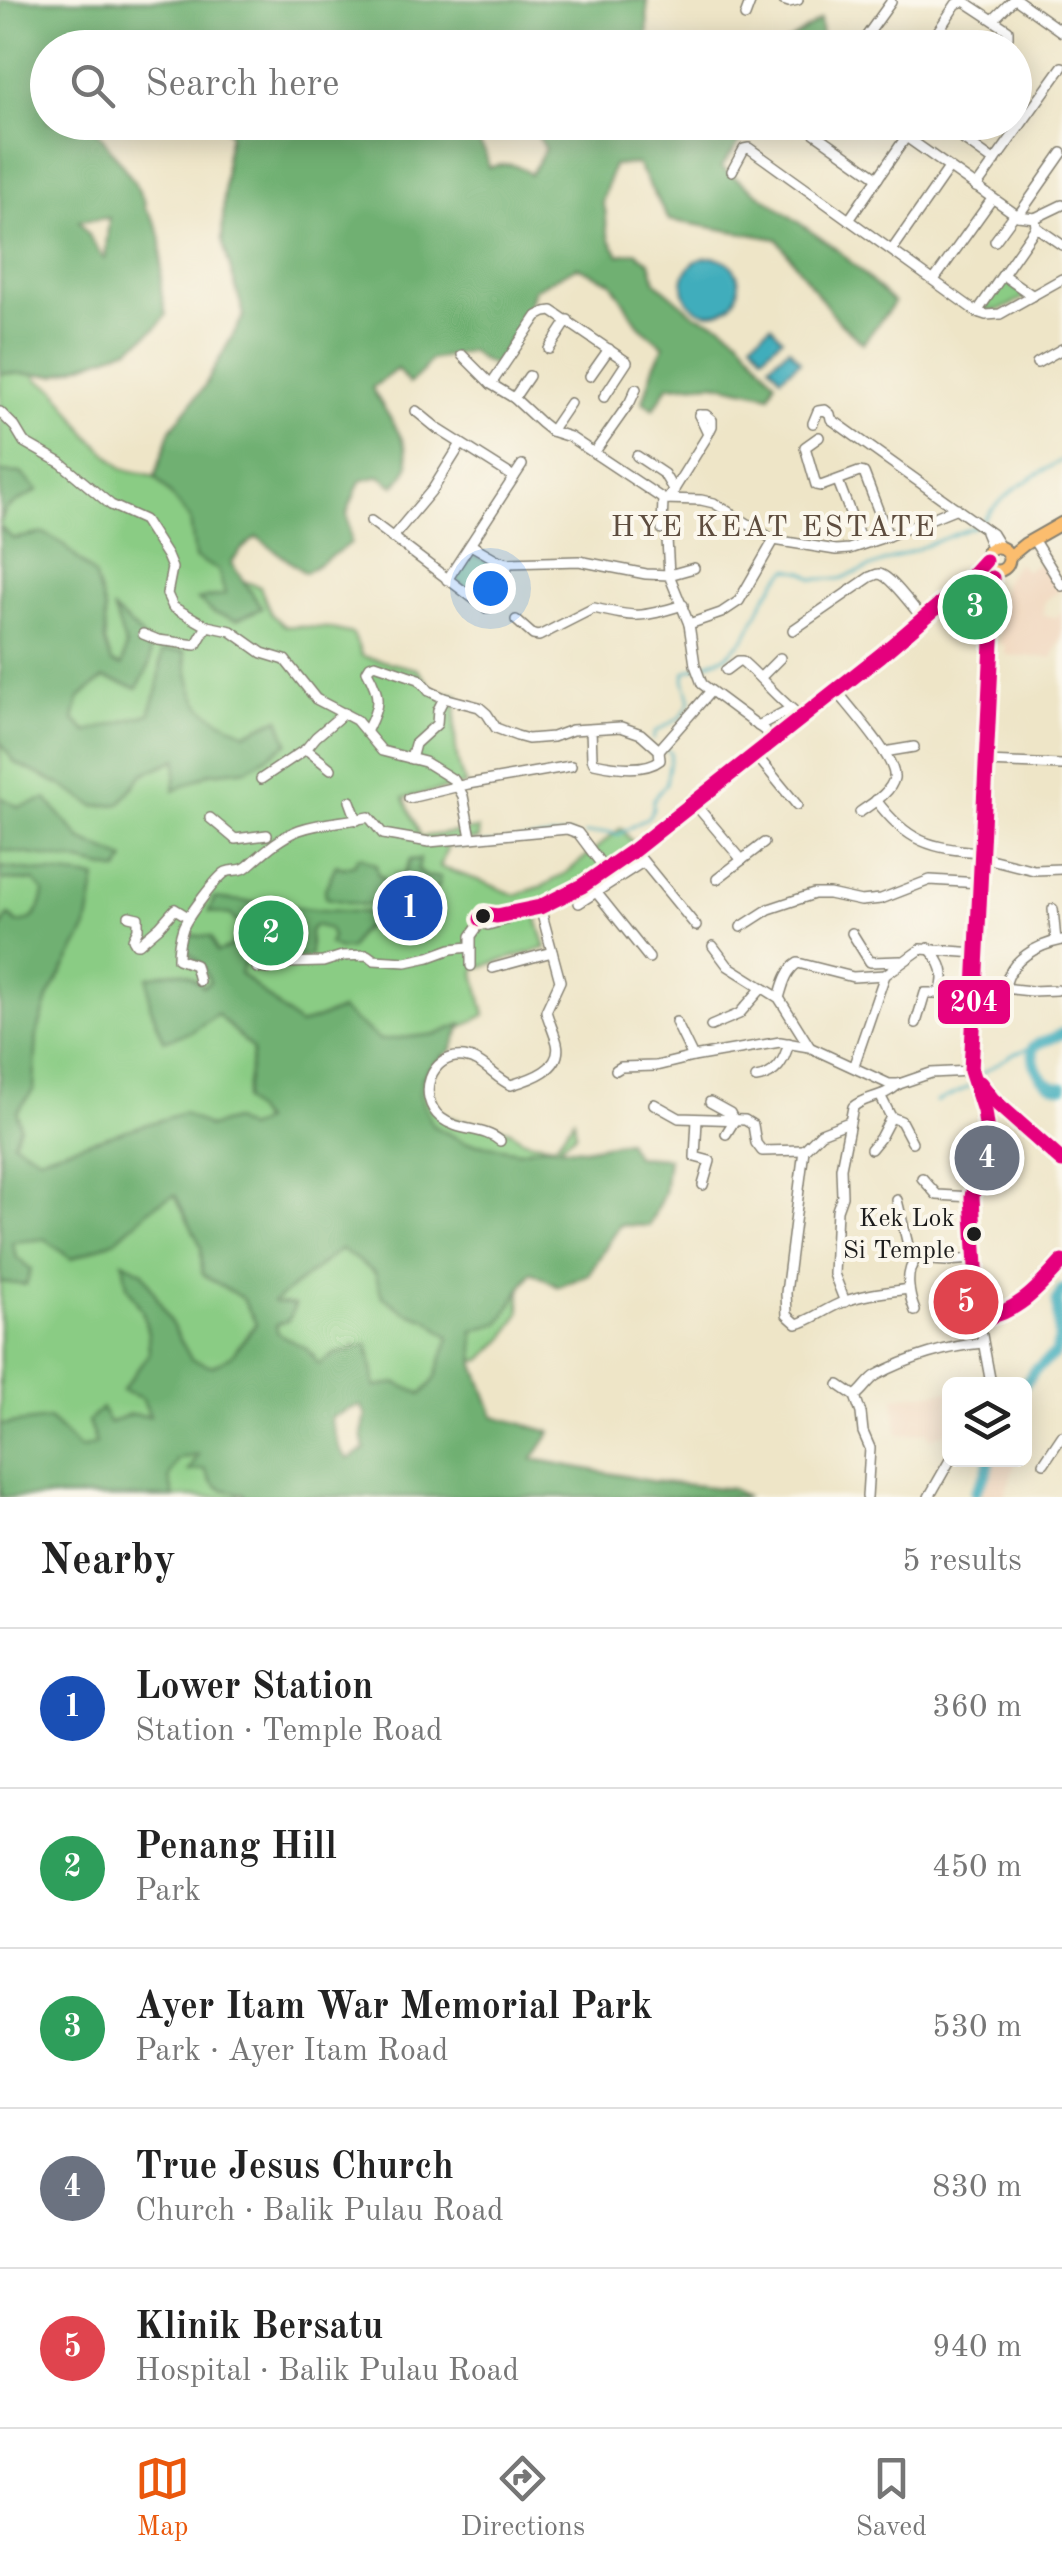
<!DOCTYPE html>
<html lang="en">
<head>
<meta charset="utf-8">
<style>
	body { margin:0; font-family:"Old Standard TT",serif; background:#f2f2f2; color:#222 }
	.controls { position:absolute; right:30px; bottom:30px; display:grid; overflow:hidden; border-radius:15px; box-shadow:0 5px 25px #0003 }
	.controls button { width:90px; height:90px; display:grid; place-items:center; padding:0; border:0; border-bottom:2px solid #e0e0e0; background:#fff; color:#222; font:50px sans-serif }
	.you { position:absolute; left:490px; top:588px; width:35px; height:35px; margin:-25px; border:8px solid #fff; border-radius:50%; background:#1a73e8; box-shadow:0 0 0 15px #1a73e833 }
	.badge { display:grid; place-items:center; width:65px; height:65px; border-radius:50%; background:#ea580c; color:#fff; font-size:32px; font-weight:700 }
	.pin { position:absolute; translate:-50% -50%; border:5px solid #fff; box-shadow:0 2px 10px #0006 }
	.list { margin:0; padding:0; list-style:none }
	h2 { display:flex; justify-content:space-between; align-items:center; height:130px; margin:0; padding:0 40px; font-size:42px }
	h2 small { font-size:32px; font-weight:400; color:#767676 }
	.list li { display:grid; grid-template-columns:65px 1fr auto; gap:30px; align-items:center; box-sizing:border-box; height:160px; padding:0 40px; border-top:2px solid #e0e0e0 }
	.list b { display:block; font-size:38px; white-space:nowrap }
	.list p { margin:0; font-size:32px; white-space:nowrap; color:#767676 }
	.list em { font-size:32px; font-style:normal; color:#767676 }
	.icon { flex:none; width:55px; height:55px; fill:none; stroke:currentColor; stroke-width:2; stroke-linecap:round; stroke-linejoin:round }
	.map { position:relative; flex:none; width:1062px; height:1497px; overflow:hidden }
	.search { position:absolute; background:#fff; box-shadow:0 5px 25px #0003; left:30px; right:30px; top:30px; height:110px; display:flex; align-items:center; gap:25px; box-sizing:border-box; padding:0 35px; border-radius:55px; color:#767676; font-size:38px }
	.sheet { height:930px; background:#fff }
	nav { display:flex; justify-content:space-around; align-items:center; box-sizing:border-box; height:140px; border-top:2px solid #e0e0e0; background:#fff; font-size:28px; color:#767676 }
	nav a { display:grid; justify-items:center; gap:5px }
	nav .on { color:#ea580c }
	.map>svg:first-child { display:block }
	.built { fill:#f0d5bc }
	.green { fill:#8acc84; stroke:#537450; stroke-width:2.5 }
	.forest { fill:#6fb072; stroke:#466647; stroke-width:2.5; fill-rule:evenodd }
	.water { fill:#3fadbc; stroke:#2e646c; stroke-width:2.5 }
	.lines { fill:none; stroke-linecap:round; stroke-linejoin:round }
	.stream { stroke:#3fadbc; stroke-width:2.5 }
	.river { stroke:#3fadbc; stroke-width:11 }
	.minor-casing { stroke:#858072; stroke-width:12 }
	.major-casing { stroke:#858072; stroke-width:15 }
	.minor { stroke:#fff; stroke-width:9 }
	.major { stroke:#fbbd6e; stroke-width:11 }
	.bus-1-casing { stroke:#fbf7ec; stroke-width:22 }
	.bus-1 { stroke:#e5007d; stroke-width:15 }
	.bus-dot { fill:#1c1c1c; stroke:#fbf7ec; stroke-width:4 }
	.labels { text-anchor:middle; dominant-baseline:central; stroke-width:8; stroke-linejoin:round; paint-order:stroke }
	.bus-label { font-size:26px; fill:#1c1c1c; stroke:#fbf7ec; text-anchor:end }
	.neighbourhood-label { font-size:30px; letter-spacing:2.5px; fill:#5e4d3f; stroke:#fbf7ec }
	.line-badge { stroke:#fbf7ec; stroke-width:4 }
	.badge-label { font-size:28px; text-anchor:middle; font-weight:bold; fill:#fff }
</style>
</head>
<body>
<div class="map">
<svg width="1062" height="1497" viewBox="0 0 1062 1497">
	<rect width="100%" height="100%" fill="#fbf7ec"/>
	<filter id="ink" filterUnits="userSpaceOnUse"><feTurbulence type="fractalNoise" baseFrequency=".01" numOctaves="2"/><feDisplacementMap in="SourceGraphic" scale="20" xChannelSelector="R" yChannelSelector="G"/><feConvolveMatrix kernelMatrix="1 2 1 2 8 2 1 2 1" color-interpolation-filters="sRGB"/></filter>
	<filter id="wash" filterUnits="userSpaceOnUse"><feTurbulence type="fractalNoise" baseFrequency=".0048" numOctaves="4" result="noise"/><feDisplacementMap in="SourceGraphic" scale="40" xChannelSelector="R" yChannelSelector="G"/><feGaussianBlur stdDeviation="2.25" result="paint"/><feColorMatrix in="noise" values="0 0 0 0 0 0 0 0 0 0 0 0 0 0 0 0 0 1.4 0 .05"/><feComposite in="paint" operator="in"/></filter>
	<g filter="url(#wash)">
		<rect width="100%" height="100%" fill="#eee5c7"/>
		<!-- built -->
		<g class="built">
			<path d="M1043,561l17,30 -16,10 -1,14 13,2 6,-6v27l-10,20 -47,-3v-10l-6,-1 2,-52 3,-11 14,-19 7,9z"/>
			<path d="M949,1391v35l-3,7 -17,5 -1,-6 -30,3 -4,-38z"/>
			<path d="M992,1460h24l-12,37h-36l5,-7 5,3 12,-20z"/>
		</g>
		<!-- green -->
		<g class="green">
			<path d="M1003,279l24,17c-14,7 -28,19 -44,13z"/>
			<path d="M0,360l36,9 1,10 18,10 33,46 35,34 28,6 83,58 -6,33 13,14 19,7 11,27 14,12 43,2 25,6 9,22 55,13 18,22 23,4c-5,26 -5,67 8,90l-62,13 17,39 57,-8 1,10 -30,4 -9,24 46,16 29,12 28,-9 23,-13 55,-45 20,25 -13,15 -56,36 -2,-10 -26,16 -2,6 -5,3 9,29 -70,20 -1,5 10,42c-21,10 -39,18 -40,43 -31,24 -26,51 12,62 15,5 32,4 47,8 8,3 13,9 21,12 7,3 21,3 30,5l19,-26 2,14 -16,12 -7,16 -33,124v28l-15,25 -24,22 -20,4 -6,14 -53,29 -55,-5 -86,67 -23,28h-238z"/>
			<path d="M473,555l29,12 -8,24 -7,11 -32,-22z"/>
			<path d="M985,579l3,2 1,7 -4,46 -28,-33z"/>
		</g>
		<!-- forest -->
		<g class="forest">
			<path d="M0,0h647l1,47 -600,1v74l49,1 1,9 35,48 12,23 -1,4c23,25 17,44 17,76 -1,11 3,22 5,32l-10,13 -26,20 -74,27 -56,-2zM109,218l-4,41h-1l-25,-38z"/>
			<path d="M820,20l2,17 -7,10h-35z"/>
			<path d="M220,123h262l-5,2 -4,9 12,18 4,15c16,-3 29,-6 41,8l15,-26 -14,-26h223l-33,44 119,85 54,51 -31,40 -26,-23 -60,-81 -108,-19 -32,-56 -24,1 -11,38c7,10 2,19 6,31 2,7 7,14 11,21l17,-3 14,10 6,20 39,33 26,9 18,13 36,44 -5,14 -55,-12 -47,3 -14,23 -11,-7 11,-36 10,-20 -24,-19 -29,-45 -34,-15 -43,22 -9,29 -31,47 -13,-5 -11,-9 -40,9 -8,12 -13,12 -12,-15 -25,19c10,20 38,53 36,77 -1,8 -8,15 -14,21l-14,-10 -20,5 -13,32 4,30 -46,30 -48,-36 -14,11 -12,15 31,45 -25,12 -23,-7 -16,-13 27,-6 -7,-24 -23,-12 -5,-39 -35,-43 16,-47 33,-42 40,-72 -22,-75 4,-84 4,-23z"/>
			<path d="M0,472l21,1 17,17 -32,19 -6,14z"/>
			<path d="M0,527l13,12 31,-6 19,11 31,31 11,35v32l7,21 10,3 4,-19 -12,-36c15,13 43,31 35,54 -2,8 -8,16 -12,23l-33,-10 -25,20 -5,22 13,12 62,-18 9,-25 4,-38h22c10,55 11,58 62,82l33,-15 9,25 -40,26 -38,4 -36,18 3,-32 -34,15 -23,30 -25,2 -34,-21 -46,-22 -15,-21z"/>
			<path d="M0,797l19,10 27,-8 36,41 43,19 -6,12 -48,-11 -71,-10z"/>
			<path d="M361,857l15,8 2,10 6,3 -4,13 5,13 -23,1 -36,-7 -1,-9 11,-24 7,3 12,-4 2,-6z"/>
			<path d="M420,859l-2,11 8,7h14l-2,11c-16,0 -36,11 -49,6l6,-19 9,-1 6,-14z"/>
			<path d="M0,867l96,11 -9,50 -38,68 -12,38 -3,55 -17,23 3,14 -7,16 26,15 144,-44 26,14 23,-7 15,9 15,-8 -18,-21 9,-50 -36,-36 -24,17 -29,10 -14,-36 -2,-28c28,-5 34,-12 55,10l7,-5 -8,-17 -16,-15 4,-15 21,2 6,15 14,-5 8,-21 -8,-11 -22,-3 5,-14 109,12 58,3 32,12 2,9 -6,-6 -32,6 -8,-10 -12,11 -7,14h-11l-10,-5 3,-7 -3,-8 -14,-4 -5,6v25l-32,1 -5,-11 -8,-6 -12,9 -7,2 -2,5 2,4 -6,13 59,52 42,-15 39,30 58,-6 24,-10 -11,27c-16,8 -33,25 -31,44 2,10 9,21 13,31l32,16 54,9 23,-5 42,3 43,-8 8,15 33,2 -4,35 -15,33 -29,-1 -31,49 -30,13 -28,-15 -31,51 -27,8 2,34 19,51 57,16 -18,27 118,22 81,8 15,8h-504l1,-3c-22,-5 -29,-2 -39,-25l-16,2 9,-16 -20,4 -9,19 5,19h-174v-72l49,-6 31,30 16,-5 -8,-23 14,-13 7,15 21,-9 20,2 -8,-18 -20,-7 27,-38 -1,-19 -5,-21 -16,-27 -4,-24 20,10 48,87 21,7 19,-10 25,-32 -13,-25 -41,-25 -1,-28 -26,-51 -20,10 -39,35 -45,19 -26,-20 -33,3 5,16 14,11 -5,16 -26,-3v-353l9,-14 8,8c19,-1 24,-14 27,-31l-10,-11 -34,-1zM341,1249l34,24 7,23 23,16 23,8 21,17 -14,42 -13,15 -26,-11 -21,4 -7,-43 -33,10 -16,10 -12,-15 -29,-16 -2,-8 13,-5 6,-15 -21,-3zM361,1406l5,9 -4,19 3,15 -17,10 -8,-10 -10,-31 19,-9z"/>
		</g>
		<!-- water -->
		<g class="water">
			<circle cx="711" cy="285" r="28"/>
			<path d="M771,325l11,13 -19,17 -11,-14z"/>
			<path d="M789,348l11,13 -19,16 -11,-13z"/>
		</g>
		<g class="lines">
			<!-- stream -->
			<g class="stream">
				<path d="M982,521c26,-32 46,-41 80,-61"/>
				<path d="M653,740l2,-8 26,-15 9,-16 -6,-22 1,-7 41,-16 19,-18 20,-40 13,-19 10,-10 16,3 9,7h27l136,-53"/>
				<path d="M585,834l24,-2 9,3 30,-18 5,-8v-9l13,-16 5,-31 -5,-3"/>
				<path d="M454,847l118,-12"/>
				<path d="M981,1074l34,-21 18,-6"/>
				<path d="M936,1102l33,-15"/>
			</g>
			<!-- river -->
			<g class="river">
				<path d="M1062,1033c-9,7 -20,7 -29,14 -1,18 8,40 29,40"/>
				<path d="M1024,1385l10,-14 21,-17 4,-14 -2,-40 5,-10"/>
				<path d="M975,1492l11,-18 3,-14"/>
			</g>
		</g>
	</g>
	<g filter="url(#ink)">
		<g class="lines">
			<defs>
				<g id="minor">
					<path d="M783,0l6,2 9,-2"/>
					<path d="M1017,0l45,32"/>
					<path d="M745,16l6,-16"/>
					<path d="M994,19l19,-19"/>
					<path d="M858,48l33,-46"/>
					<path d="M927,48l29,-44 8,-3 44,29v7l-8,11"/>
					<path d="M799,122l79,56"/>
					<path d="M885,122l133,94 17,2 27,-13"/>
					<path d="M946,122l3,7 46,33"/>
					<path d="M732,171l12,-22 5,-1 228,164 9,3 14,-1 62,-35"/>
					<path d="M976,187l86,-120"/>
					<path d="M1018,216l44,-63"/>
					<path d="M849,220l57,-83"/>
					<path d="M1036,227l26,18"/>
					<path d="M995,241l19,-26"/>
					<path d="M892,250l57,-82"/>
					<path d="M1003,275l30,21"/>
					<path d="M934,280l58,-81"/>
					<path d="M977,312l59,-85 -1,-9"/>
					<path d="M549,349l19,-29"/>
					<path d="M462,355l29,29 23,14 27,25 10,8 19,6 93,62 38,1 13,3 60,37 62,10 13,-1 39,-13 69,-28"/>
					<path d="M1037,363l25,-14"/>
					<path d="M590,376l19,-27"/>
					<path d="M491,384l46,-68 8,-4 7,-1 75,51 -23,35"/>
					<path d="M514,398l15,-22"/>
					<path d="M416,411l22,18 76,48"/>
					<path d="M0,412l15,15 9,15 37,21 50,42 33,15 23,36 5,12 -5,26 6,13 34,19 24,5 31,22 23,7 31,39 40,21 26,31 43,11 29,18 9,16 8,41"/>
					<path d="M699,415h7l6,5v6l-4,8"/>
					<path d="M813,423l5,-12 7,-1 5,4 1,5 161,115 8,13"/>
					<path d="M551,431l19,-28"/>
					<path d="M819,437l-14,10 11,38 5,1 38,-14 5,1 24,63"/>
					<path d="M594,453l36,-51 6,-13"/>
					<path d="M637,456l27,18 10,17"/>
					<path d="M838,481l24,63"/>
					<path d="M668,499l38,-61 2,-4 -9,-19"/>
					<path d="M371,521l115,87 6,-1 11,-22 5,-22"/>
					<path d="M662,529l1,-30"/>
					<path d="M985,532l7,17"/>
					<path d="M392,538l41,-49 28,-45"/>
					<path d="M667,539l2,36 25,-7"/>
					<path d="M1033,539l29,47"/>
					<path d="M471,545l26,15 11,3 71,-2 67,13 23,1 20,49 6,41 7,19 74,55"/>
					<path d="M447,580l75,-115"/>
					<path d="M966,582l24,-13"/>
					<path d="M516,620l17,15 6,1 55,-28c43,10 46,10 89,-3"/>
					<path d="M689,624l32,-11 18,-12 35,-61"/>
					<path d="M793,630l77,-53c3,-1 6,-3 9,-3 11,1 36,36 44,45"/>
					<path d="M143,634l15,6 38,5 11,-19"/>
					<path d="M726,670l12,-9h4c21,18 37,40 60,56"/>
					<path d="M761,677l19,-19"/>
					<path d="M836,690c13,17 61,69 58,88 -3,15 -23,26 -34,34"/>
					<path d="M758,726l32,-17"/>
					<path d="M367,730c13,-25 14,-34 0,-59l3,-5 5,-2 44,15 10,12 15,7 35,9 8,7 9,14 21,8 11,3 25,-2 19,-7 49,-3 20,7 18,16 1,10c-15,12 -48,7 -66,3l-2,-5 -1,-29"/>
					<path d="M306,749l25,20"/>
					<path d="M659,750l51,-58"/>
					<path d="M884,752l30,-5"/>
					<path d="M756,755l41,50"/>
					<path d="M411,759l4,-15 22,-20 1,-14 6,-12"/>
					<path d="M986,762l76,3"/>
					<path d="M261,779l45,-30 10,-12 28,-24"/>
					<path d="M409,798l59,-14 103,-18"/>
					<path d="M876,800c31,42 55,49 106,52"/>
					<path d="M350,801l7,19"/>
					<path d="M694,803l48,57"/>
					<path d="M210,818l25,21 32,-4"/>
					<path d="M634,850l62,76"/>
					<path d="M982,857l52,13 28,-1"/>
					<path d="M717,879l47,-36"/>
					<path d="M596,892l53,66"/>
					<path d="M579,903l64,-41"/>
					<path d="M1053,909l3,32"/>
					<path d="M129,916l9,2v11l-5,10 3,5h3l21,-18 15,-17 13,8"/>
					<path d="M481,919l4,-5 12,2 43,-9 42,-21 52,-36 247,-195 84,-72 14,-18 6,-4"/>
					<path d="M481,919l1,4 6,2 18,-5"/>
					<path d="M741,927l28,-18 45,-15h15l32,7 20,-2 49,-19 50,3"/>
					<path d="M852,933l18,29 31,-1"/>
					<path d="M713,946l15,20 51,32 30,48"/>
					<path d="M471,966v-30l10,-14"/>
					<path d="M257,968l11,1 17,-6 38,-1 19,-6 25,-1 7,5 32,2 23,-5 22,-8 18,-2"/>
					<path d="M493,968l59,-16"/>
					<path d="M199,981l-4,-16 -17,-6c0,-11 2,-22 5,-31 4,-11 34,-51 43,-56 8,-3 15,0 22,-6 15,-13 32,-29 51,-36 23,-8 47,-8 70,-13l14,17 46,8 138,-13 11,4 27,36"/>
					<path d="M975,985l56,6 26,-1"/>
					<path d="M1005,987c5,-28 32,-42 57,-47"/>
					<path d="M779,998c4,-13 7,-28 19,-35l55,14 32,-2 36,-26 56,4"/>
					<path d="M676,1022l17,35"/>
					<path d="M916,1023l9,-30h15c7,-19 2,-30 -11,-45"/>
					<path d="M711,1026l28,-12 22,-25"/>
					<path d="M854,1065l31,-90"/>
					<path d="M616,1070l5,-3 35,-1 37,-9 87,-15 29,5 80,37h10l32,-11 40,-2"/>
					<path d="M756,1078c21,-3 28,-17 33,-35"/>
					<path d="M881,1097l10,20 10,4 11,21"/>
					<path d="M710,1102l20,11 4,8 -8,13"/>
					<path d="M654,1104l25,14 66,2 8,5 3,18 6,8 42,-1"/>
					<path d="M697,1120l-2,37 15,4 -7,24"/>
					<path d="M849,1122l-28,11 -17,17 -18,143 1,22 10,9c15,-4 30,-16 46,-22 21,-8 43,-10 66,-13"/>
					<path d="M500,1141c-16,-14 -41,-9 -59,-23 -25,-21 -11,-65 23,-61 19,3 31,21 47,28 20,-6 52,-16 46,-42 -3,-11 -8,-21 -11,-32l14,-30 -20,-74"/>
					<path d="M871,1149l9,-11 11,-21"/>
					<path d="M922,1178l15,17 35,2"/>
					<path d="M897,1200l12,49 7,10"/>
					<path d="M845,1302l-11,-28 3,-64 5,-14 -1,-28 12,-61c12,-11 29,-8 46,-23"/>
					<path d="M915,1311c-6,-15 -11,-39 1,-52l30,2 28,-2"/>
					<path d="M979,1319l12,65"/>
					<path d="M839,1385l16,11c9,-6 13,-16 22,-21 31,-17 71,-29 106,-32"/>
					<path d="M855,1396l6,17 2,19 7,16 -3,49"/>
					<path d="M1044,1463l18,-27"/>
					<path d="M929,1497l21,-37"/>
				</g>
				<g id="major">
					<circle cx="997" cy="559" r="12"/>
					<path d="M1009,557l16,-13 37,-21"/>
					<path d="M992,570l2,32 -23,469c1,20 16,33 15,54 0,24 -13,47 -14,72l7,122c37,-2 60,-30 83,-57"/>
					<path d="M979,1082l13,17 70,62"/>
				</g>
			</defs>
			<!-- minor casing -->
			<use href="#minor" class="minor-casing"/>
			<!-- major casing -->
			<use href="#major" class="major-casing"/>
			<!-- minor -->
			<use href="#minor" class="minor"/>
			<!-- major -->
			<use href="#major" class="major"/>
			<defs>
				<g id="bus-1">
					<path d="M992,578l2,24 -23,469 13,40 2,14 -14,72 7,122c37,-5 59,-30 83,-57"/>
					<path d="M481,919l4,-5 12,2 43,-9 42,-21 52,-36 247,-195 84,-72 20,-22"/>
					<path d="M980,1083l12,16 70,62"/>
				</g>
			</defs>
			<!-- bus-1 casing -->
			<use href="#bus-1" class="bus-1-casing"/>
			<!-- bus-1 -->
			<use href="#bus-1" class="bus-1"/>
		</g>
	</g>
	<!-- markers -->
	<g class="bus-dot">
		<circle cx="483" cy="916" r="9"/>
		<circle cx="974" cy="1234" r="9"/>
	</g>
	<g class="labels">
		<!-- bus labels -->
		<g class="bus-label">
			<text x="955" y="1219">Kek Lok<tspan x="955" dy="32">Si Temple</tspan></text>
		</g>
		<!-- neighbourhood labels -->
		<g class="neighbourhood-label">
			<text x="774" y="528">HYE KEAT ESTATE</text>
		</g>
	</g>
	<rect class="line-badge" x="936" y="978" width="76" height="48" rx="10" fill="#e5007d"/>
	<g class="badge-label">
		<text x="974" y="1011">204</text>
	</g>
</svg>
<div class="controls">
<button><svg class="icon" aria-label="layers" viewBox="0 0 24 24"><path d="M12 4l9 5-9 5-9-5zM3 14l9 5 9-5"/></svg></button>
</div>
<div class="you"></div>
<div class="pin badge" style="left:410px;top:908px;background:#1a4fb4">1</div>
<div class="pin badge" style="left:271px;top:933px;background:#2e9e5b">2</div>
<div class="pin badge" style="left:975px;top:607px;background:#2e9e5b">3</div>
<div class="pin badge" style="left:987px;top:1158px;background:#6b7280">4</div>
<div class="pin badge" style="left:966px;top:1302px;background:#e0444e">5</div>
<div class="search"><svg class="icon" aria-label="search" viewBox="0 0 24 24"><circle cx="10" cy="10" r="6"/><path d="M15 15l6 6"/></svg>Search here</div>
</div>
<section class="sheet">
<h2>Nearby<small>5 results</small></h2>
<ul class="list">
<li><span class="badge" style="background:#1a4fb4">1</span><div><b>Lower Station</b><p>Station · Temple Road</p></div><em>360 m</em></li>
<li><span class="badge" style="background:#2e9e5b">2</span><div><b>Penang Hill</b><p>Park</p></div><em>450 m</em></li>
<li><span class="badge" style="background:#2e9e5b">3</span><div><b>Ayer Itam War Memorial Park</b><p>Park · Ayer Itam Road</p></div><em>530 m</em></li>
<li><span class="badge" style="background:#6b7280">4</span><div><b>True Jesus Church</b><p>Church · Balik Pulau Road</p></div><em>830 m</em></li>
<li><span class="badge" style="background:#e0444e">5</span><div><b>Klinik Bersatu</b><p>Hospital · Balik Pulau Road</p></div><em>940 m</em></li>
</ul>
</section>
<nav>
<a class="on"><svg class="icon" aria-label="map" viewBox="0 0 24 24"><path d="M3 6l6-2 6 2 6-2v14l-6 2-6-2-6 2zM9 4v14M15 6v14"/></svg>Map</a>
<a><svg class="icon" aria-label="directions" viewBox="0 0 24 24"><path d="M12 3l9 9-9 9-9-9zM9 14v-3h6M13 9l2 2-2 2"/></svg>Directions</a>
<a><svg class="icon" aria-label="saved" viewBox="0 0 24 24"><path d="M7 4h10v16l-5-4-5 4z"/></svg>Saved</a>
</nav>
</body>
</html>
